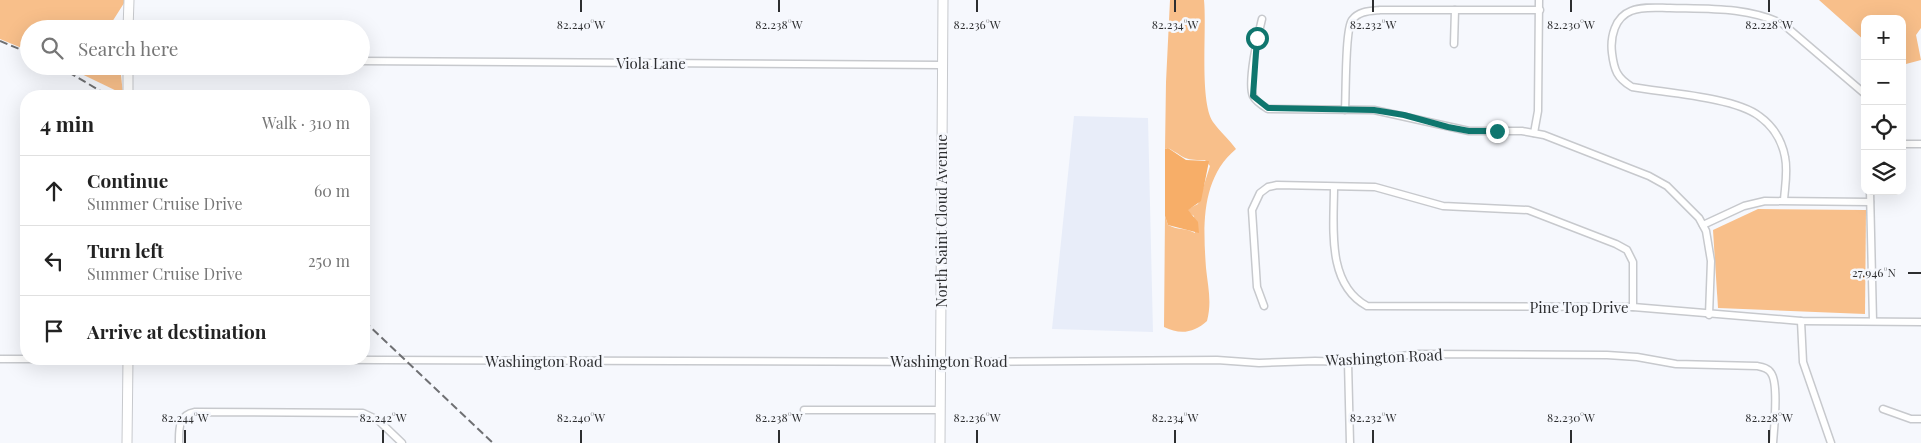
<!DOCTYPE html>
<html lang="en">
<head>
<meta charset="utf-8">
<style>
	body { margin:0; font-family:"Playfair Display",serif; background:#f6f6f6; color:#222 }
	.controls { position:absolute; right:15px; top:15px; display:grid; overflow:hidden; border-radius:10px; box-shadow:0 5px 20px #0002 }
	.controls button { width:45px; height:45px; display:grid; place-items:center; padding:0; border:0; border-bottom:1px solid #e0e0e0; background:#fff; color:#222; font:25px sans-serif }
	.stop { position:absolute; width:15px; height:15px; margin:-11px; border:4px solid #0f766e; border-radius:50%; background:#fff }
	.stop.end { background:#0f766e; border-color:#fff; box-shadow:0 1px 5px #0008 }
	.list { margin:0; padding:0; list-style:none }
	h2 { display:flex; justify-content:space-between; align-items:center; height:65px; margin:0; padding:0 20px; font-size:21px }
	h2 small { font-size:16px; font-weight:400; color:#767676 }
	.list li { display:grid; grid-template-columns:32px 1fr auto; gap:15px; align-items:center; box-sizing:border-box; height:70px; padding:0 20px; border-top:1px solid #e0e0e0 }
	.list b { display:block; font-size:19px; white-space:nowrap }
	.list p { margin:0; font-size:16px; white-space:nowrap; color:#767676 }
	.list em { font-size:16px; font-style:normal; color:#767676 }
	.icon { flex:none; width:28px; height:28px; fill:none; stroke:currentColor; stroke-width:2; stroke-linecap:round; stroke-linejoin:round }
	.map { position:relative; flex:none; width:1921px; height:443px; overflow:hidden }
	.search { position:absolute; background:#fff; box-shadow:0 5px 20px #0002; left:20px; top:20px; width:350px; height:55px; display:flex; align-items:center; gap:12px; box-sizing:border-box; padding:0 18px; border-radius:28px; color:#767676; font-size:19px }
	.panel { position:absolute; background:#fff; box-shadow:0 5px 20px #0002; left:20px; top:90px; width:350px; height:275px; border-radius:20px }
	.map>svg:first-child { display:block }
	.built { fill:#e8edf9 }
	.green { fill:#f8bf8a }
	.water { fill:#f7ae68 }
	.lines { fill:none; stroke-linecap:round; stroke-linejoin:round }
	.street-casing { stroke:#c7c9cd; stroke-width:9 }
	.secondary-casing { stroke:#c7c9cd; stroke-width:11 }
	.street { stroke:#fff; stroke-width:6 }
	.secondary { stroke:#fff; stroke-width:9 }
	.rail { stroke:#6f7073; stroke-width:2; stroke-dasharray:8 4; stroke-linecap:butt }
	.route { stroke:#0f766e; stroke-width:6 }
	.ticks { fill:none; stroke:#2d2e30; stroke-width:2 }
	.labels { text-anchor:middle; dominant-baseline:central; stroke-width:5; stroke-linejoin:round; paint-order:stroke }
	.street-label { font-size:15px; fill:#2d2e30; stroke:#f6f8fd }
	.ticks-label { font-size:12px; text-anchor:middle; fill:#2d2e30; stroke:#f6f8fd; stroke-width:5; stroke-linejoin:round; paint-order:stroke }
</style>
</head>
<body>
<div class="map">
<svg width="1921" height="443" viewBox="0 0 1921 443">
	<rect width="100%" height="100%" fill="#f6f8fd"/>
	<!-- built -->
	<path class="built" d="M1074,116l74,2 5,214 -101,-3z"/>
	<!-- green -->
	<g class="green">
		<path d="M0,0h126l-14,22 1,7h-84v22l-29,-12z"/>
		<path d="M1170,0h34c3,29 -5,101 9,122 7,10 16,17 23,27 -35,29 -33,77 -30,119 2,19 6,34 1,53 -13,12 -27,14 -43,6l1,-111 3,9c9,5 18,3 27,8l-1,-17 -6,-4v-3l10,-5 12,-38 -5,-6c-24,0 -18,-2 -37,-12l-3,1 1,-67z"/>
		<path d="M1819,0h102v28l-5,7 5,25 -15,4 -4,-2v-43h-37v22z"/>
		<path d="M65,66h55l3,28z"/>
		<path d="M1758,209l108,1 -1,104 -147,-6 -5,-78z"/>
	</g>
	<!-- water -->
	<path class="water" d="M1168,148l18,12 23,1 -8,40 -13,9 10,12 1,11 -31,-8 -3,-9v-67z"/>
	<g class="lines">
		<defs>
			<g id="street">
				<path d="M1262,19c-4,15 -15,64 -9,77 3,6 10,10 15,13l106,1 95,21h53l22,4 105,41 18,10 32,32 7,13 5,30 -2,54"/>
				<path d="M1454,44l1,-34"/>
				<path d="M361,61l580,4"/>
				<path d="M1345,110c1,-16 0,-81 7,-90 7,-9 18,-9 28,-10h160"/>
				<path d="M1534,133l4,-22 1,-111"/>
				<path d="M1902,144h19"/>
				<path d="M1334,187c0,39 -8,97 33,119l266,1 168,14 120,1"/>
				<path d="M1870,191l3,130"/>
				<path d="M1784,200c1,-14 4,-29 1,-43 -3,-16 -12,-31 -26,-41 -25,-19 -94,-23 -127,-29 -15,-9 -18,-17 -20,-34 -2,-16 3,-36 19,-42 11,-5 28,-3 39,-3 39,1 77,-1 113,16l82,70"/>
				<path d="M1703,225l41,-19 21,-5 105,1"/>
				<path d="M1264,306l-7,-19 -5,-77 8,-17 8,-6 9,-2 98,2 68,19 85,4 88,34 11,6 6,12v45"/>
				<path d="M1801,321l2,41 28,81"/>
				<path d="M0,359h36"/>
				<path d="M122,359l837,3 258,-2 42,3 56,-2 33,1 70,-8 189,1 30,2 39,7 81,2c5,1 11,2 14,7 8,11 3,55 2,70"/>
				<path d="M1348,362l2,81"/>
				<path d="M1883,409l28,10h10"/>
				<path d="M804,410h136"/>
				<path d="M179,443c0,-14 -1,-28 16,-31l168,1 15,7 24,23"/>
			</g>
			<g id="secondary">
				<path d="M128,29l1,-29"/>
				<path d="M128,66v30"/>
				<path d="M127,443l1,-84"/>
				<path d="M940,443l3,-443"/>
			</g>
		</defs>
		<!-- street casing -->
		<use href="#street" class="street-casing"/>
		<!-- secondary casing -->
		<use href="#secondary" class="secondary-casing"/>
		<!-- street -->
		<use href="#street" class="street"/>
		<!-- secondary -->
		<use href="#secondary" class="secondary"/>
		<!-- rail -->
		<g class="rail">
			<path d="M0,41l29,12"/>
			<path d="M58,66l51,30"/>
			<path d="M364,321l129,122"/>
		</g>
	</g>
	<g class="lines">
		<!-- route -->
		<path class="route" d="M1257,38l-4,58 15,12 106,2 30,5 44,12 21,4h28"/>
	</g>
	<!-- ticks -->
	<path class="ticks" d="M581,0v12M779,0v12M977,0v12M1175,0v12M1373,0v12M1571,0v12M1769,0v12M1908,273h13M185,430v13M383,430v13M581,430v13M779,430v13M977,430v13M1175,430v13M1373,430v13M1571,430v13M1769,430v13"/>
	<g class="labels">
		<!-- street labels -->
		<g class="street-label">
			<text x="651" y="63">Viola Lane</text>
			<text transform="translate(941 221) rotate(-90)">North Saint Cloud Avenue</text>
			<text x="1579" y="307">Pine Top Drive</text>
			<text transform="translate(1384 357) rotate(-3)">Washington Road</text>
			<text x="544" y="361">Washington Road</text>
			<text x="949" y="361">Washington Road</text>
		</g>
	</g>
	<g class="ticks-label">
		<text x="581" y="29">82.240°W</text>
		<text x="779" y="29">82.238°W</text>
		<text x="977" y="29">82.236°W</text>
		<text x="1175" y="29">82.234°W</text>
		<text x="1373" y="29">82.232°W</text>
		<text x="1571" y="29">82.230°W</text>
		<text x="1769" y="29">82.228°W</text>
		<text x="1874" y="277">27.946°N</text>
		<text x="185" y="422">82.244°W</text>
		<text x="383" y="422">82.242°W</text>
		<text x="581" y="422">82.240°W</text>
		<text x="779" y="422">82.238°W</text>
		<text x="977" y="422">82.236°W</text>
		<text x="1175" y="422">82.234°W</text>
		<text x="1373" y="422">82.232°W</text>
		<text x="1571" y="422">82.230°W</text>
		<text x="1769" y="422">82.228°W</text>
	</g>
</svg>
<div class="controls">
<button>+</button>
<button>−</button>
<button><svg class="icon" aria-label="locate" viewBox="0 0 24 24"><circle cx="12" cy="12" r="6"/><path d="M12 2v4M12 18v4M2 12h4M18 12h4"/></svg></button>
<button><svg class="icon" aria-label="layers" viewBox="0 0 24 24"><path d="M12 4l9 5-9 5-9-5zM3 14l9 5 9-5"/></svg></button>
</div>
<div class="stop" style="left:1257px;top:38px"></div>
<div class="stop end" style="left:1497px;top:131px"></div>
<div class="search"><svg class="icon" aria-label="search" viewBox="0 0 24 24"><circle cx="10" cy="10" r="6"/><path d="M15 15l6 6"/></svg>Search here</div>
<section class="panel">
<h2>4 min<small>Walk · 310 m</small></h2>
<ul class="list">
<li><svg class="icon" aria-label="ahead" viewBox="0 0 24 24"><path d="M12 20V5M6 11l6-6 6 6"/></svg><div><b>Continue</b><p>Summer Cruise Drive</p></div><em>60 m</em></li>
<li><svg class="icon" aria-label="left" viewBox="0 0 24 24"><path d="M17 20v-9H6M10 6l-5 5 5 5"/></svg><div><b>Turn left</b><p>Summer Cruise Drive</p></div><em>250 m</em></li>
<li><svg class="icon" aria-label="arrive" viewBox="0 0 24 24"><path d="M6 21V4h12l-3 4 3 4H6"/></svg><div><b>Arrive at destination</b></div></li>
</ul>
</section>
</div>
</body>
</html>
